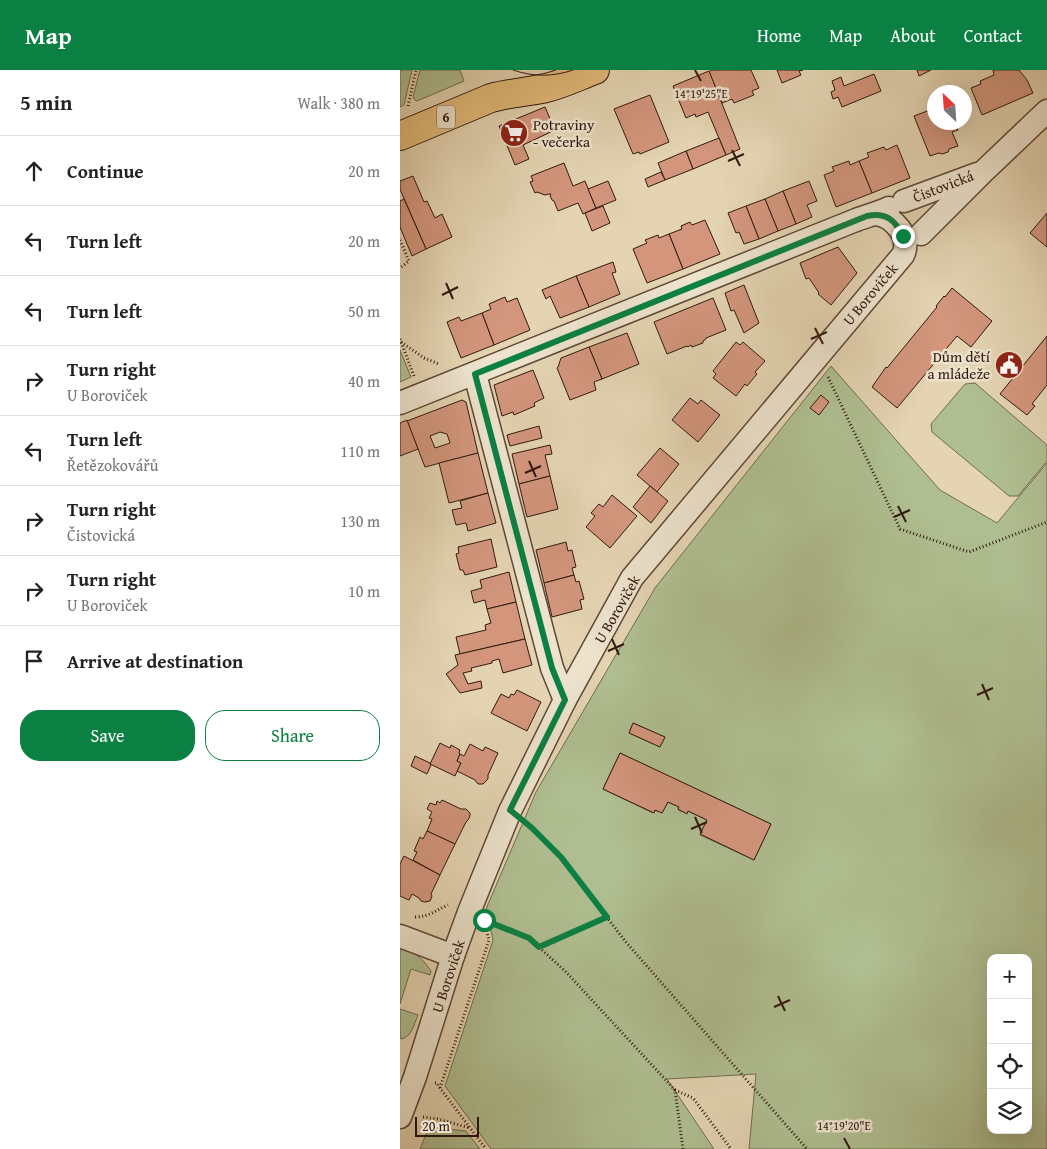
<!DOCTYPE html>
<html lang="en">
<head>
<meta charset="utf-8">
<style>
	body { margin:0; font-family:"Gentium Book Plus",serif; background:#f2f2f2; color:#222 }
	.controls { position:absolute; right:15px; bottom:15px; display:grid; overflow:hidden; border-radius:10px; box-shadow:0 5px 20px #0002 }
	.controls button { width:45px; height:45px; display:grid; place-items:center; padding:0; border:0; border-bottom:1px solid #e0e0e0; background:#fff; color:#222; font:25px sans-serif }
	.compass { position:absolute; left:527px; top:15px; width:45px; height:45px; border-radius:50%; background:#fff; box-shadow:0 5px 20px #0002; rotate:335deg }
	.scale { position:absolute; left:15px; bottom:12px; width:64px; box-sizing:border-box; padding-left:5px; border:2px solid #31190f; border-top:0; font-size:14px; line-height:18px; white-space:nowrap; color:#31190f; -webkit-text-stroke:4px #ede3cd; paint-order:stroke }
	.stop { position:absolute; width:15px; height:15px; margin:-11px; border:4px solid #0b8043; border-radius:50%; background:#fff }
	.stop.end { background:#0b8043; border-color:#fff; box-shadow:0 1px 5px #0008 }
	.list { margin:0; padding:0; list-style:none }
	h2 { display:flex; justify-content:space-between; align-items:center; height:65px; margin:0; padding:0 20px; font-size:21px }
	h2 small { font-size:16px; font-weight:400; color:#767676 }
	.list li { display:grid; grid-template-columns:32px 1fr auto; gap:15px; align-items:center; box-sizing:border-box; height:70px; padding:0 20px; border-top:1px solid #e0e0e0 }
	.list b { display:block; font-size:19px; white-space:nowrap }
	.list p { margin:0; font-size:16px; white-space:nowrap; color:#767676 }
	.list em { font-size:16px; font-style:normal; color:#767676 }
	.actions { display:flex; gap:10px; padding:15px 20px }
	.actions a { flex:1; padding:11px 0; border:1px solid #0b8043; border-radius:20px; text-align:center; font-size:18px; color:#0b8043 }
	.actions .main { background:#0b8043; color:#fff }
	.icon { flex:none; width:28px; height:28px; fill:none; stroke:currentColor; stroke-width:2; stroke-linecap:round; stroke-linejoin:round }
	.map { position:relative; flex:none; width:647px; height:1079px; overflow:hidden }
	header { display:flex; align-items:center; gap:30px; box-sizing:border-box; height:70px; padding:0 25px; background:#0b8043; color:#fff }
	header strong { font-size:24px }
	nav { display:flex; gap:28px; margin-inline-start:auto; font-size:18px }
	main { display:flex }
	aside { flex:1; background:#fff }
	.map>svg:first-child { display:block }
	.green { fill:#afbe90; stroke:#706c50; fill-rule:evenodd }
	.building { fill:#d3967d; stroke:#31190f; fill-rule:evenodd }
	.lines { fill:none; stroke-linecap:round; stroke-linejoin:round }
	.street-casing { stroke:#5e4838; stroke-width:25 }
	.primary-casing { stroke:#31190f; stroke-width:30 }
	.path { stroke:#31190f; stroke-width:3; stroke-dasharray:1 2.5; stroke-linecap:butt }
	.street { stroke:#ede3cd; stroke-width:22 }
	.primary { stroke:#e2ba79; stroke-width:28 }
	.tram { stroke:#31190f; stroke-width:1 }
	.route { stroke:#0b8043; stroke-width:6 }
	.ticks { fill:none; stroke:#31190f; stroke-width:2 }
	.labels { text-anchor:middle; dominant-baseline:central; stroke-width:5; stroke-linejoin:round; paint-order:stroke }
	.shield { fill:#ede3cd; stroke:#695648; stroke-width:1 }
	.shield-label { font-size:14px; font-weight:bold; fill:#31190f }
	.poi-label { font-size:15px; fill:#31190f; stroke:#ede3cd; text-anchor:start }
	.street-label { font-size:15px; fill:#31190f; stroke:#ede3cd }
	.ticks-label { font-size:12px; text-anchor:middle; fill:#31190f; stroke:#ede3cd; stroke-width:5; stroke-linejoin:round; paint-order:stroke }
</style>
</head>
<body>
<header>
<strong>Map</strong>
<nav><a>Home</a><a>Map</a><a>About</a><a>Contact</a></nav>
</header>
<main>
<aside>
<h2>5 min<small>Walk · 380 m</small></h2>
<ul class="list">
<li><svg class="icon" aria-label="ahead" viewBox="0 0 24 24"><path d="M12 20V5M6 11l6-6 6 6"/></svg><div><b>Continue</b></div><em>20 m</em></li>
<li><svg class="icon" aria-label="left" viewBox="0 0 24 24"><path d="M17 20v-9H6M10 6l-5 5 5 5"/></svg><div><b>Turn left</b></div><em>20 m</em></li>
<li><svg class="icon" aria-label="left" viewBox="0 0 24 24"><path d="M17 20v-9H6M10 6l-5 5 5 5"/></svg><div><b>Turn left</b></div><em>50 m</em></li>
<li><svg class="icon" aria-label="right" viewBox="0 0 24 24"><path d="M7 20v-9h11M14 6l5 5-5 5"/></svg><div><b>Turn right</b><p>U Boroviček</p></div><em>40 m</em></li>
<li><svg class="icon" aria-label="left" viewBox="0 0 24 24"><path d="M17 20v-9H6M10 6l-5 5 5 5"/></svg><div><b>Turn left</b><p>Řetězokovářů</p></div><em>110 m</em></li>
<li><svg class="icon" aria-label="right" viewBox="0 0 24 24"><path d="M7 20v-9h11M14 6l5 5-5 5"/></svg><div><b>Turn right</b><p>Čistovická</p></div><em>130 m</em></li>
<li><svg class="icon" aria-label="right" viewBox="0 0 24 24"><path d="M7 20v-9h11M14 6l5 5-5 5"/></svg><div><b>Turn right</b><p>U Boroviček</p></div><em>10 m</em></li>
<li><svg class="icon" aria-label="arrive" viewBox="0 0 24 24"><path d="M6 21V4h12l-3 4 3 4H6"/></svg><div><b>Arrive at destination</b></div></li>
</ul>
<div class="actions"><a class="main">Save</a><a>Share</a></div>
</aside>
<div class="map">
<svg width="647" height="1079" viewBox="0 0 647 1079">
	<rect width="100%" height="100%" fill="#e4d4b2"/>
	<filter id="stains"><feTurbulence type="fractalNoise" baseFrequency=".004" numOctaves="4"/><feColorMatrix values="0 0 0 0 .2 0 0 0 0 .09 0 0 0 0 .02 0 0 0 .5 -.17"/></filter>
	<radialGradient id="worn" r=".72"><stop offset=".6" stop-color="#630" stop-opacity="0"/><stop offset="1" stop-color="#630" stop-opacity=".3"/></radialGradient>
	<!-- green -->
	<g class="green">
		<path d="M0,0h12l-8,35 -4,2z"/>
		<path d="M20,0h40l4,11 -47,20 -2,-1 -2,-3z"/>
		<path d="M0,280l11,27 -11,5z"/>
		<path d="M431,296l109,124 57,33 50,-60v686h-298l7,-75 -89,5 47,70h-223l-46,-63 48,-146 -7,-31 50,-117 119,-204zM233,653l32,14 -5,10 -31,-14zM220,683l151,71 -17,36 -54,-25 7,-15 -19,-9 -2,2 -8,-3 1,-3 -11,-5 -6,11 -7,-3 -2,3 -50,-24zM591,888h37v172h-37z"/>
		<path d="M575,313l72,62v16l-29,35h-9l-77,-64 -1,-8 34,-40z"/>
		<path d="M0,878c17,5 20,8 31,23l-1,4 -19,-6 -11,35z"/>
		<path d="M0,939l18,6c-4,9 -6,22 -17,24l-1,-1z"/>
		<path d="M29,1057l37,4 14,18h-60z"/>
	</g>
	<!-- building -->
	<g class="building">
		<path d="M311,0h40l8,18 -7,3 2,4 -20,8 -2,-4 -10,4 -13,-31z"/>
		<path d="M377,0h26l-4,1 2,4 -19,8z"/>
		<path d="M517,0h14l-12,6z"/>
		<path d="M593,0h26l8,10 6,13 -51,22 -11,-27 10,-4 -1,-3 14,-6z"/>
		<path d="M309,1l31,78 -14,6 -18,-43 -12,5 -1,-3 -9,4 -13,-32z"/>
		<path d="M474,4l7,17 -39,16 -4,-10 -5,2 -2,-7 4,-2 -3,-9 9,-4 3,9z"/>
		<path d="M250,25l19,47 -29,12 -1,-2 -6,2 -19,-45z"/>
		<path d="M145,37l10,23 -32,15 6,14 -14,6 -16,-39z"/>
		<path d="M530,40l1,1 3,-1v12h21l3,8 -6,2 6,14 -9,3 -1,3 -6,2 -3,-1 -9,3 -16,-40z"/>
		<path d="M319,68l7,17 -33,14 -7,-18z"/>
		<path d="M497,75l13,33 -38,15 -13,-32 10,-4 -2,-4 17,-6 2,3z"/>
		<path d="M286,81l7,18 -28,11 -7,-17z"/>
		<path d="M449,91l1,4 9,-4 13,32 -36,14 -12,-32 10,-4 -2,-4z"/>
		<path d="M164,93l9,23 12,-5 11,27 -13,6 -5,-11 -20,8 -4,-10 -2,-1 -2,-4 1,-2h-2l-4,1 -8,-3 -2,1 -5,-11 3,-1 -2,-5z"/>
		<path d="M261,102l4,8 -17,7 -3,-8z"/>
		<path d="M13,106l11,26 3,-1 8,17 7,-4 10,23 -26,12 -26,-60v-8z"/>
		<path d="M208,111l8,19 -20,8 -8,-19z"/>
		<path d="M409,111l8,20 -10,4 5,12 -16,7 -13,-33z"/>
		<path d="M383,121l13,33 -18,7 -13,-32z"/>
		<path d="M4,129l22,50 -14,7 -12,-29v-26z"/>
		<path d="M365,129l13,32 -19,8 -13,-33z"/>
		<path d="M203,136l7,17 -18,8 -7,-18z"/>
		<path d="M346,136l13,33 -15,5 -5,-12 -3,1 -8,-20z"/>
		<path d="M647,143v34l-17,-14z"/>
		<path d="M305,150l15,34 -37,15 -14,-35 13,-5 -1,-3 9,-4 2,3z"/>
		<path d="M269,164l14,35 -36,14 -14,-34 14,-6 -2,-3 13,-5 1,3z"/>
		<path d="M438,177l19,26 -26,32 -13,-11 1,-1 -10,-15 -3,1 -6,-16z"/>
		<path d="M213,192l3,10 -4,1 8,21 -31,13 -13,-31z"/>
		<path d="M176,206l13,31 -29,11 -10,-22 -4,3 -4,-9z"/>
		<path d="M344,215l15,38 -15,10 -10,-23 -3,1 -6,-18z"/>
		<path d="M552,218l40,33 -21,26 -14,-11 -60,72 -25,-21 14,-20 1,1 50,-61 -1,-1 8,-10 1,1z"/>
		<path d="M105,227l2,5 10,-4 13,32 -36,15 -12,-32 9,-4 -2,-5z"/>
		<path d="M313,228l13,32 -20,8v1l-3,2v2l-11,4 -1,-2 -3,2 -1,-1 -20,8 -13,-32z"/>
		<path d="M82,243l12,32 -33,13 -14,-36 12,-5 2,4z"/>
		<path d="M227,263l12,31 -37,15 -13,-32z"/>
		<path d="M647,266v49l-15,19 3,2 -8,9 -27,-21z"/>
		<path d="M336,272l4,3 3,-3 22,19 -10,11 2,2 -10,12 -2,-2 -9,12 -23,-18 3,-4 -3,-3z"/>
		<path d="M189,277l13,32 -8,3 2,8 -26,10 -13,-32 1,-1 3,-9z"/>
		<path d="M133,300l11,28 -10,5 1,3 -21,9 -1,-3 -11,4 -8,-31z"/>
		<path d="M421,325l8,7 -10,13 -9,-7z"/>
		<path d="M290,328l8,6 3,-4 19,15 -22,27 -26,-22z"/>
		<path d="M62,330l4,2 12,51 -53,14 -18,-46zM40,362l7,2 3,9 -15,5 -5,-12z"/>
		<path d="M7,350l11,29 -18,7v-33z"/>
		<path d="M139,356l3,12 -32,8 -3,-11z"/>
		<path d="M150,375l2,9 -7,1 5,21 -31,8 -7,-30z"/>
		<path d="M260,378l19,16 -22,28 -20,-17z"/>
		<path d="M78,383l10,40 -39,10 -10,-40z"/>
		<path d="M150,406l8,33 -31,8 -8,-33z"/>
		<path d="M250,416l18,15 -17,22 -18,-16z"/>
		<path d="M88,423l8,30 -28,8 -2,-8 -10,2 -4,-15 10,-2 -2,-7z"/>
		<path d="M212,425l25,21 -27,32 -24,-21 9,-11 -4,-3 8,-9 4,3z"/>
		<path d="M91,469l6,28 -32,8 -2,-5h-3l-4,-16 3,-1 -1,-6z"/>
		<path d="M166,472l2,9 4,-1 4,17 -4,1 2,7 -30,8 -8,-33z"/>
		<path d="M109,502l7,30 -29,7 -2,-9 -11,3 -3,-12 11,-3 -2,-8z"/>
		<path d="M174,505l2,7 3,-1 5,18 -4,1 2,9 -30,8 -8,-34z"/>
		<path d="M116,532l9,37 -65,15 -4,-17 30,-7 -1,-5 6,-2 -4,-14z"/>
		<path d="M125,569l7,26 -29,8 -4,-14 -7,2v2l-21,5 1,3 -9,2 5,11 13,-3 1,7 -22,5 -14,-19 12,-9 -3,-10z"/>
		<path d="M117,620l24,12 -14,29 -36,-18 10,-19 8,4 2,-4 3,1z"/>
		<path d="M233,653l32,14 -5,10 -31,-14z"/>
		<path d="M40,673l10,5 1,-3 9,5 -1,3 1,1 -3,7 4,2 -6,13 -25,-12z"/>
		<path d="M70,674l13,7 2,-4 13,6 -10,22v4l-5,5h-5l-3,-4 -18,-9 4,-8 -4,-2 3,-7 4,2z"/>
		<path d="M220,683l151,71 -17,36 -54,-26 7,-14 -19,-9 -1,3 -9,-5 1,-2 -11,-5 -6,11 -7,-3 -1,3 -51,-24z"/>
		<path d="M15,686l15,7v1l1,1 -4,9 -16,-8z"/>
		<path d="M42,730l19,9h5l4,4v3l-2,4 -2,2 -11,22 -28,-13 5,-12 -3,-1 3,-6 -5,-3 3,-6 6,2 1,-4 3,2z"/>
		<path d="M27,761l28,13 -15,31 -27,-15 4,-8 -3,-1 6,-14 3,2z"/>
		<path d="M4,786l36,19 -9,19 1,2 -2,5 -5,1 -4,-1 -2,-3 -7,-4 -3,6 -9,-4v-32z"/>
	</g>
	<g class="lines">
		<defs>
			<g id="street">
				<path d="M504,131l73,-27"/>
				<path d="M521,164l63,-63 63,-60"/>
				<path d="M75,304l77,294 13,32"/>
				<path d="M0,333l456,-183c11,-4 22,-7 33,-12"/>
				<path d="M0,866l53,20"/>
				<path d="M0,1047l15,-40 38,-121 16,-44 41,-101 55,-111 67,-122 271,-323c9,-18 -10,-39 -27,-41"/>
			</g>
			<path id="primary" d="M0,66l91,-38c18,-5 37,-6 55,-10 17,-4 33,-12 49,-18"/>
		</defs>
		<!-- street casing -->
		<use href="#street" class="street-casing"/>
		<!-- primary casing -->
		<use href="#primary" class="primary-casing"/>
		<!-- path -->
		<g class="path">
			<path d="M8,36l8,-36"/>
			<path d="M0,170l9,21 -9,7"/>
			<path d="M0,269l14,37"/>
			<path d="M1,272l23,16 15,6"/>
			<path d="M428,307l72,152 69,23 78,-30"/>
			<path d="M127,754l34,33 64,84 182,208"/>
			<path d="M15,847c14,0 21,-7 33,-12"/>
			<path d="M87,851l42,17 38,35 108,117"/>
			<path d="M139,877l68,-30"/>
			<path d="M35,1013h2l3,5 46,61"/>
			<path d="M40,1018l49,-148 -3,-11"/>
			<path d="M23,1047l15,2 32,9"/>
			<path d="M283,1079l-8,-59 18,8 38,51"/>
		</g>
		<!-- street -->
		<use href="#street" class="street"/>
		<!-- primary -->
		<use href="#primary" class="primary"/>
		<!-- tram -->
		<path class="tram" d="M113,0c20,7 40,7 60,0"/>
	</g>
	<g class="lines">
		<!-- route -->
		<path class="route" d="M84,850l45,18 10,9 68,-30 -46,-60 -29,-29 -22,-18 55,-110 -13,-32 -77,-294 392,-158c19,-4 28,4 36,20"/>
	</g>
	<!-- ticks -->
	<path class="ticks" d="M295,0l6,11M332,80l8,16M328,91l16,-7M46,213l7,16M42,225l16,-8M415,258l8,16M411,269l16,-7M129,391l7,16M125,403l16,-7M498,436l8,16M494,447l16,-7M212,569l7,16M208,581l16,-7M582,614l7,16M577,625l16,-7M295,747l7,16M291,759l16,-7M378,926l7,15M374,937l16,-7M444,1068l6,11"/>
	<!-- icons -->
	<defs>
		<symbol id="supermarket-disc" viewBox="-11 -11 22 22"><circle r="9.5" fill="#8f2418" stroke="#ede3cd"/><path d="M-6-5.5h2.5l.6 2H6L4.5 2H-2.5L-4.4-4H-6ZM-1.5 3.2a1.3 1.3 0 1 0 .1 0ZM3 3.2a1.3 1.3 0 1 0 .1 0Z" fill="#fff"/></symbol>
		<symbol id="civic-disc" viewBox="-11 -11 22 22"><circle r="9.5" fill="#8f2418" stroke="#ede3cd"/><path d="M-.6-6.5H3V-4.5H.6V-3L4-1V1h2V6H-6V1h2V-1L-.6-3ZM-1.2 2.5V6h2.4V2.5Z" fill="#fff"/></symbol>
	</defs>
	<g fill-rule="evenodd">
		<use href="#supermarket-disc" x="98" y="47" width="32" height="32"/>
		<use href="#civic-disc" x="593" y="279" width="32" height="32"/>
	</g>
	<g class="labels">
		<!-- shield labels -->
		<rect class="shield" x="37" y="35.5" width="18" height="23" rx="4"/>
		<g class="shield-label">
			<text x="46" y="47">6</text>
		</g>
		<!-- poi labels -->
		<g class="poi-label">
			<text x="133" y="54">Potraviny<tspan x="133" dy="17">- večerka</tspan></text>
			<text x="590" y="286" text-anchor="end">Dům dětí<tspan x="590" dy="17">a mládeže</tspan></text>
		</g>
		<!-- street labels -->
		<g class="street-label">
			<text transform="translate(543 116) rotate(-21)">Čistovická</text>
			<text transform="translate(470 224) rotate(-50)">U Boroviček</text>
			<text transform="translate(217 539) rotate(-60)">U Boroviček</text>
			<text transform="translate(48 906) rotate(-72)">U Boroviček</text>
		</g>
	</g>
	<g class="ticks-label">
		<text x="301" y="28">14°19'25"E</text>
		<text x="444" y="1060">14°19'20"E</text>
	</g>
	<rect width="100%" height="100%" filter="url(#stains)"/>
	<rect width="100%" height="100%" fill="url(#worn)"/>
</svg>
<div class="controls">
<button>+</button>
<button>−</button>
<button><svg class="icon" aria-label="locate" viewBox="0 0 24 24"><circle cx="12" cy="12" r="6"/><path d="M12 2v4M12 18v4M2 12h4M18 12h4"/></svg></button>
<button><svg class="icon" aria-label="layers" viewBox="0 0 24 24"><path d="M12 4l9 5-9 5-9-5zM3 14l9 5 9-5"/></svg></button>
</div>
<svg class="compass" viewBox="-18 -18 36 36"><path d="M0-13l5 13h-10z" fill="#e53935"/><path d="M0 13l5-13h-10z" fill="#767676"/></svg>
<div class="scale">20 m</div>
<div class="stop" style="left:84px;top:850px"></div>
<div class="stop end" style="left:503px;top:166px"></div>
</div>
</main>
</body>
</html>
